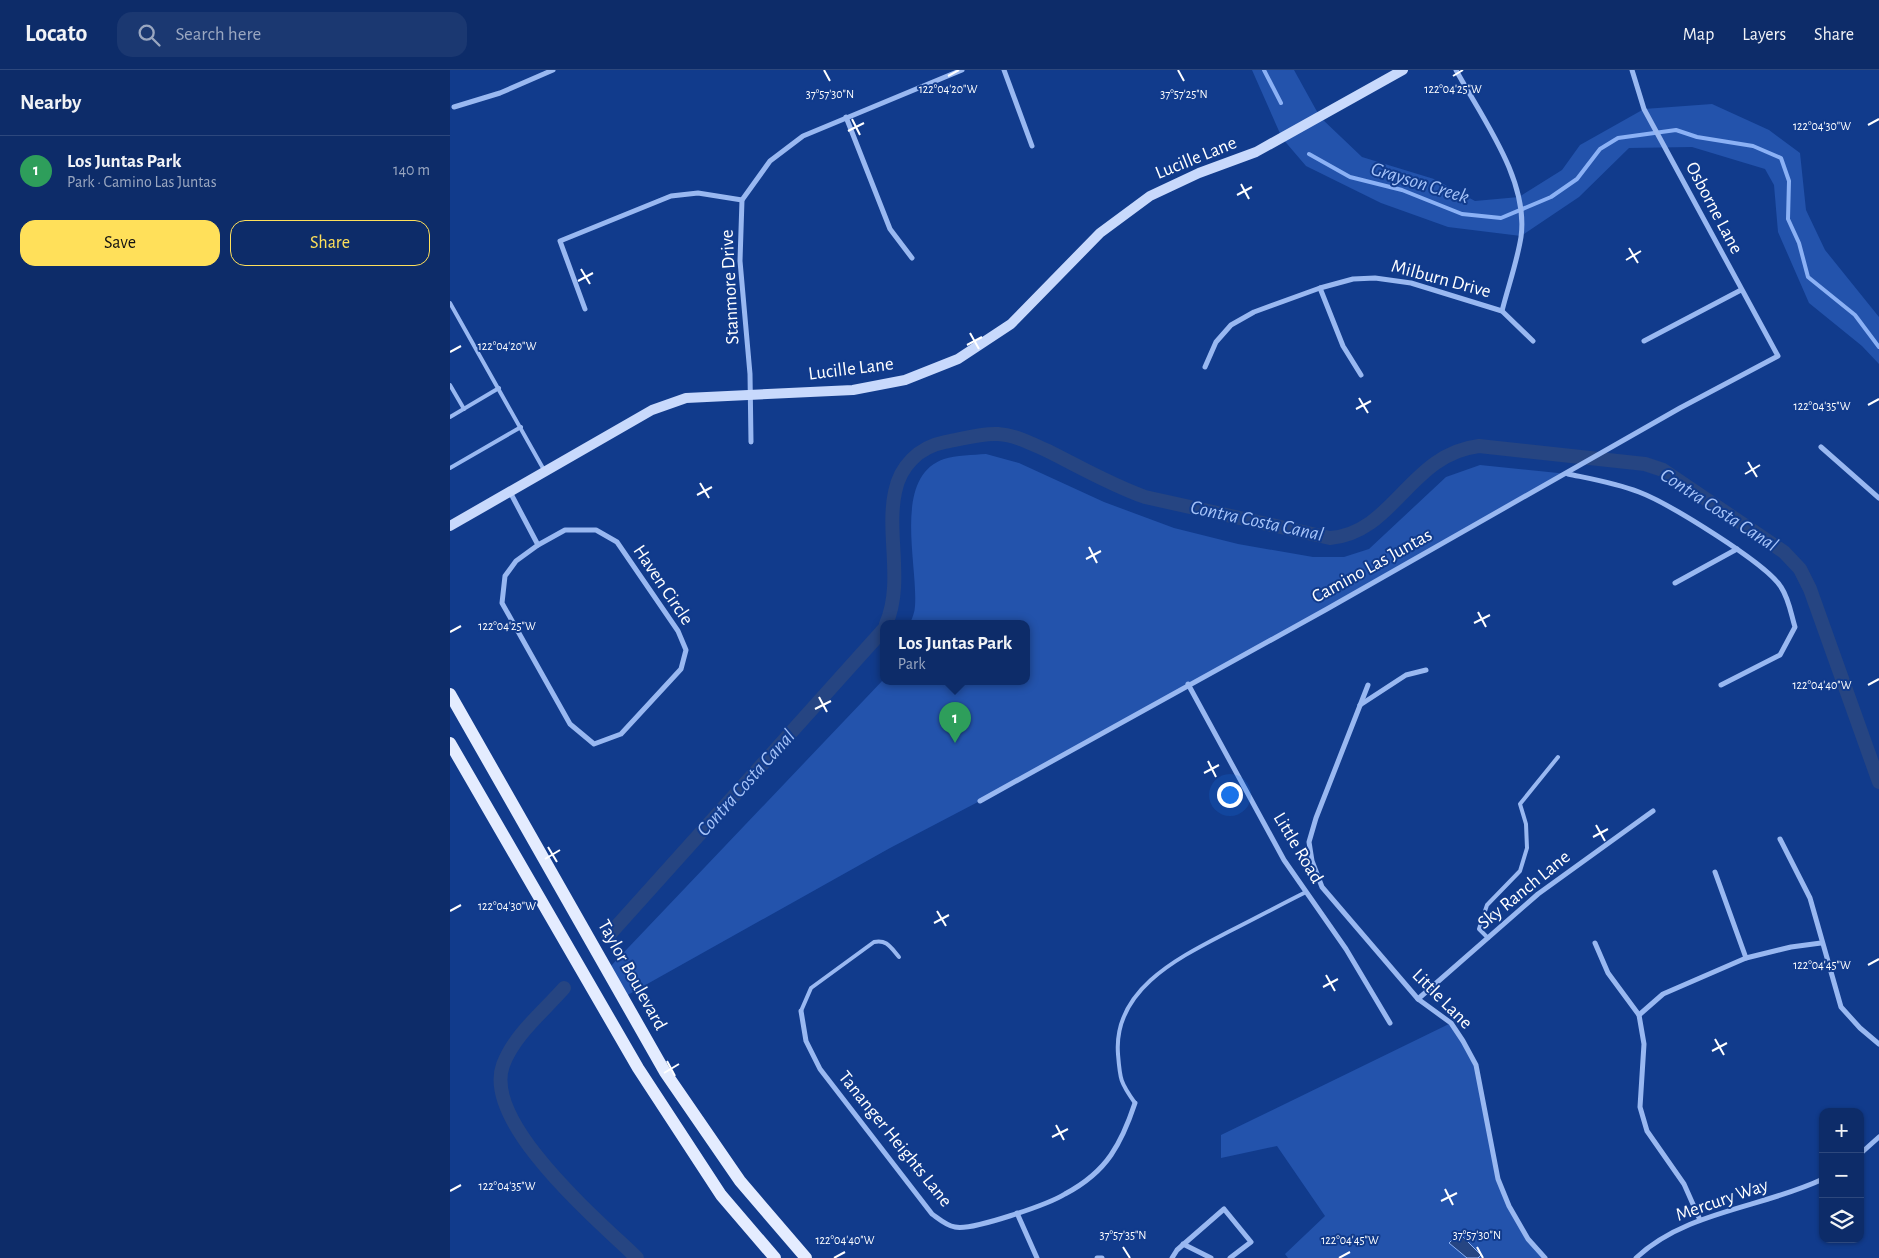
<!DOCTYPE html>
<html lang="en">
<head>
<meta charset="utf-8">
<style>
	body { margin:0; font-family:"Alegreya Sans",sans-serif; background:#1b3871; color:#f1f3f6 }
	.controls { position:absolute; right:15px; bottom:15px; display:grid; overflow:hidden; border-radius:10px; box-shadow:0 1px 4px #0004 }
	.controls button { width:45px; height:45px; display:grid; place-items:center; padding:0; border:0; border-bottom:1px solid #2d487d; background:#0d2c69; color:#f1f3f6; font:25px sans-serif }
	.you { position:absolute; left:779px; top:724px; width:18px; height:18px; margin:-12px; border:4px solid #fff; border-radius:50%; background:#1a73e8; box-shadow:0 0 0 8px #1a73e833 }
	.badge { display:grid; place-items:center; width:32px; height:32px; border-radius:50%; background:#ffe05a; color:#fff; font-size:16px; font-weight:700 }
	.pin { position:absolute; translate:-50% -41px; filter:drop-shadow(0 1px 2px #0008) }
	.pin::after { content:''; position:absolute; top:26px; width:18px; height:15px; background:inherit; clip-path:polygon(0 0,100% 0,50% 100%) }
	.popup { position:absolute; left:430px; top:550px; width:150px; height:65px; box-sizing:border-box; display:grid; place-content:center; border-radius:10px; background:#0d2c69; filter:drop-shadow(0 1px 4px #0005); font-size:16px; white-space:nowrap; color:#9aa7c0 }
	.popup b { font-size:19px; color:#f1f3f6 }
	.popup::after { content:''; position:absolute; left:50%; top:100%; margin-left:-10px; border:10px solid transparent; border-top-color:#0d2c69 }
	.list { margin:0; padding:0; list-style:none }
	h2 { display:flex; justify-content:space-between; align-items:center; height:65px; margin:0; padding:0 20px; font-size:21px }
	h2 small { font-size:16px; font-weight:400; color:#9aa7c0 }
	.list li { display:grid; grid-template-columns:32px 1fr auto; gap:15px; align-items:center; box-sizing:border-box; height:70px; padding:0 20px; border-top:1px solid #2d487d }
	.list b { display:block; font-size:19px; white-space:nowrap }
	.list p { margin:0; font-size:16px; white-space:nowrap; color:#9aa7c0 }
	.list em { font-size:16px; font-style:normal; color:#9aa7c0 }
	.actions { display:flex; gap:10px; padding:15px 20px }
	.actions a { flex:1; padding:11px 0; border:1px solid #ffe05a; border-radius:15px; text-align:center; font-size:18px; color:#ffe05a }
	.actions .main { background:#ffe05a; color:#111 }
	.icon { flex:none; width:28px; height:28px; fill:none; stroke:currentColor; stroke-width:2; stroke-linecap:round; stroke-linejoin:round }
	.map { position:relative; flex:none; width:1429px; height:1188px; overflow:hidden }
	header { display:flex; align-items:center; gap:30px; box-sizing:border-box; height:70px; padding:0 25px; background:#0d2c69; border-bottom:1px solid #2d487d }
	header strong { font-size:24px }
	nav { display:flex; gap:28px; margin-inline-start:auto; font-size:18px }
	.search { width:350px; height:45px; background:#1b3871; display:flex; align-items:center; gap:12px; box-sizing:border-box; padding:0 18px; border-radius:15px; color:#9aa7c0; font-size:19px }
	main { display:flex }
	aside { flex:1; background:#0d2c69 }
	.map>svg:first-child { display:block }
	.green { fill:#2353ac }
	.water { fill:#264582; stroke:#8bb1f5 }
	.lines { fill:none; stroke-linecap:round; stroke-linejoin:round }
	.stream { stroke:#8bb1f5; stroke-width:4 }
	.canal { stroke:#264582; stroke-width:14 }
	.lane { stroke:#99b8f1; stroke-width:4 }
	.street { stroke:#99b8f1; stroke-width:5 }
	.secondary { stroke:#c8d9fc; stroke-width:10 }
	.primary { stroke:#e4ecff; stroke-width:12 }
	.ticks { fill:none; stroke:#fff; stroke-width:2 }
	.labels { text-anchor:middle; dominant-baseline:central; stroke-width:4; stroke-linejoin:round; paint-order:stroke }
	.street-label { font-size:19px; fill:#fff; stroke:#113b8c }
	.water-label { font-size:20px; font-style:italic; fill:#a5c3f9; stroke:#113b8c }
	.ticks-label { font-size:12px; text-anchor:middle; fill:#fff; stroke:#113b8c; stroke-width:4; stroke-linejoin:round; paint-order:stroke }
</style>
</head>
<body>
<header>
<strong>Locato</strong>
<div class="search"><svg class="icon" aria-label="search" viewBox="0 0 24 24"><circle cx="10" cy="10" r="6"/><path d="M15 15l6 6"/></svg>Search here</div>
<nav><a>Map</a><a>Layers</a><a>Share</a></nav>
</header>
<main>
<aside>
<h2>Nearby<small></small></h2>
<ul class="list">
<li><span class="badge" style="background:#2e9e5b">1</span><div><b>Los Juntas Park</b><p>Park · Camino Las Juntas</p></div><em>140 m</em></li>
</ul>
<div class="actions"><a class="main">Save</a><a>Share</a></div>
</aside>
<div class="map">
<svg width="1429" height="1188" viewBox="0 0 1429 1188">
	<rect width="100%" height="100%" fill="#113b8c"/>
	<!-- green -->
	<g class="green">
		<path d="M802,0h42l26,47 42,40 72,22 41,22 44,-4 43,-27 18,-25 64,-36 68,-5 57,26 31,23 6,57 19,40 54,67v47l-17,-18 -53,-43 -31,-71 -4,-47 -9,-16 -73,-22 -63,1 -50,49 -58,39 -73,-9 -67,-24 -75,-37 -24,-28z"/>
		<path d="M536,384l33,9 85,39 70,26 64,16 75,13h31l25,-8 77,-72 34,-12 88,9 -514,288 -164,86 -266,149 -16,-28 276,-290v3h142v-58h-116c2,-6 5,-12 5,-18 3,-42 -23,-129 29,-147 12,-4 29,-4 42,-5z"/>
		<path d="M1001,953l25,42 22,114 30,60 17,19h-257l-3,-4 40,-38 -48,-70 -56,12v-23z"/>
	</g>
	<!-- water -->
	<path class="water" d="M1009,1163l22,22 -3,3h-11l-18,-15z"/>
	<g class="lines">
		<!-- stream -->
		<g class="stream">
			<path d="M814,0l17,33"/>
			<path d="M859,84l41,23 52,13 60,24 39,4 50,-21 26,-18 23,-30 18,-11 58,-8 21,7 56,9 28,12 8,23 -1,38 11,24 9,34 47,38 24,32"/>
		</g>
		<!-- canal -->
		<g class="canal">
			<path d="M436,554c18,-41 0,-90 9,-132 5,-26 24,-45 50,-50 17,-3 36,-9 53,-8 18,1 34,10 50,17 32,16 63,34 97,46l185,41c64,-5 80,-84 149,-92l166,18 18,6 121,82 16,17 10,20 69,193"/>
			<path d="M158,866l276,-307"/>
			<path d="M114,918c-21,24 -50,47 -61,77 -21,58 96,156 134,193"/>
		</g>
		<!-- lane -->
		<g class="lane">
			<path d="M0,233l94,167"/>
			<path d="M0,315l14,24"/>
			<path d="M0,347l49,-29"/>
			<path d="M0,398l71,-41"/>
			<path d="M1038,868l-9,-9 8,-24 33,-34 7,-23 -1,-24 -6,-20 38,-47"/>
			<path d="M351,941l10,-23 63,-46c13,-3 17,6 25,15"/>
			<path d="M685,1033c-15,-21 -15,-24 -17,-49 -5,-65 62,-97 110,-122 26,-13 52,-27 78,-40"/>
		</g>
		<!-- street -->
		<g class="street">
			<path d="M554,0l28,76"/>
			<path d="M1006,0c26,48 73,110 65,167 -4,25 -13,50 -19,74"/>
			<path d="M4,37l46,-14 53,-23"/>
			<path d="M396,47l44,112 22,29"/>
			<path d="M870,218l23,58 18,29"/>
			<path d="M135,239l-25,-68 111,-45 27,-3 44,7"/>
			<path d="M1194,271l97,-51"/>
			<path d="M755,297l11,-25 15,-17 23,-13 66,-24 33,-9 22,-1 36,5 91,28 31,30"/>
			<path d="M301,372l-1,-68 -10,-113 2,-61 28,-39 33,-25 159,-66"/>
			<path d="M1371,377l58,51"/>
			<path d="M1118,404c24,5 48,9 71,18 29,11 127,71 142,95 8,12 10,27 14,40l-15,28 -59,30"/>
			<path d="M60,422l28,53"/>
			<path d="M115,460h31l21,12 61,89 8,19 -5,19 -60,65 -27,10 -24,-20 -68,-121 3,-27 11,-15 22,-16z"/>
			<path d="M1225,513l62,-34"/>
			<path d="M738,614l96,176 62,89 44,74"/>
			<path d="M918,615l-52,133 -7,24 3,19 10,26 96,112 33,24 12,18 13,24 22,114 11,27 19,33 17,19"/>
			<path d="M910,635l46,-30 20,-5"/>
			<path d="M530,731l347,-192 353,-201 98,-52 -134,-247 -12,-39"/>
			<path d="M1330,769l30,59 31,109 19,21 19,16"/>
			<path d="M1265,802l31,86"/>
			<path d="M1145,873l13,30 31,42 5,29 -4,63 7,24 37,53 16,36"/>
			<path d="M968,929l120,-105 115,-83"/>
			<path d="M351,941l5,30 14,28 112,145c7,5 15,12 23,13 17,4 94,-23 110,-33 17,-9 35,-23 46,-39 11,-16 18,-34 24,-52"/>
			<path d="M1189,945l24,-21 83,-36 45,-11 30,-4"/>
			<path d="M1410,1084l19,-17"/>
			<path d="M567,1143l20,45"/>
			<path d="M733,1174l28,14"/>
			<path d="M647,1188h5"/>
			<path d="M722,1188l5,-8 47,-41 27,33 -21,16"/>
			<path d="M1186,1188c50,-47 126,-50 187,-79"/>
		</g>
		<!-- secondary -->
		<path class="secondary" d="M0,456l202,-116 34,-12 167,-8 52,-10 53,-21 53,-35 89,-91 50,-37 49,-23 57,-21 147,-82"/>
		<!-- primary -->
		<g class="primary">
			<path d="M0,624l215,378 75,109 66,77"/>
			<path d="M0,673l188,325 83,127 54,63"/>
		</g>
	</g>
	<!-- ticks -->
	<path class="ticks" d="M374,0l6,11M728,0l6,11M498,6l11,-6M1003,6l10,-6M402,49l8,16M1418,55l11,-6M398,61l16,-8M791,114l8,15M787,125l15,-8M1179,178l9,15M1176,190l15,-9M131,199l9,15M128,211l15,-8M520,263l9,16M517,275l15,-8M0,282l11,-6M909,328l9,15M1418,335l11,-6M906,339l15,-8M1298,392l9,15M1295,404l15,-9M250,413l9,15M247,425l15,-8M639,477l8,16M636,489l15,-8M1028,542l8,15M1024,553l16,-8M0,562l11,-6M1418,615l11,-6M369,627l8,15M365,639l16,-8M758,691l8,16M754,703l15,-8M1146,755l9,16M1143,767l15,-8M98,777l9,15M95,789l15,-9M0,841l11,-6M487,841l9,15M484,853l15,-8M1418,895l11,-6M876,905l9,16M873,917l15,-8M1265,969l9,16M1262,981l15,-8M217,991l8,15M214,1003l15,-9M606,1055l8,15M602,1067l16,-8M995,1119l8,16M0,1121l11,-6M991,1131l16,-8M673,1177l7,11M1027,1177l6,11M384,1188l11,-6M889,1188l11,-6"/>
	<g class="labels">
		<!-- street labels -->
		<g class="street-label">
			<text transform="translate(746 88) rotate(-22)">Lucille Lane</text>
			<text transform="translate(1264 138) rotate(62)">Osborne Lane</text>
			<text transform="translate(991 209) rotate(15)">Milburn Drive</text>
			<text transform="translate(280 217) rotate(-93)">Stanmore Drive</text>
			<text transform="translate(401 299) rotate(-7)">Lucille Lane</text>
			<text transform="translate(922 496) rotate(-29)">Camino Las Juntas</text>
			<text transform="translate(213 515) rotate(56)">Haven Circle</text>
			<text transform="translate(848 778) rotate(59)">Little Road</text>
			<text transform="translate(1074 820) rotate(-39)">Sky Ranch Lane</text>
			<text transform="translate(182 905) rotate(61)">Taylor Boulevard</text>
			<text transform="translate(992 929) rotate(45)">Little Lane</text>
			<text transform="translate(445 1069) rotate(51)">Tananger Heights Lane</text>
			<text transform="translate(1272 1130) rotate(-19)">Mercury Way</text>
		</g>
		<!-- water labels -->
		<g class="water-label">
			<text transform="translate(970 113) rotate(17)">Grayson Creek</text>
			<text transform="translate(1269 440) rotate(33)">Contra Costa Canal</text>
			<text transform="translate(807 451) rotate(12)">Contra Costa Canal</text>
			<text transform="translate(296 713) rotate(-48)">Contra Costa Canal</text>
		</g>
	</g>
	<g class="ticks-label">
		<text x="498" y="23">122°04'20"W</text>
		<text x="1003" y="23">122°04'25"W</text>
		<text x="380" y="28">37°57'30"N</text>
		<text x="734" y="28">37°57'25"N</text>
		<text x="1372" y="60">122°04'30"W</text>
		<text x="57" y="280">122°04'20"W</text>
		<text x="1372" y="340">122°04'35"W</text>
		<text x="57" y="560">122°04'25"W</text>
		<text x="1372" y="619">122°04'40"W</text>
		<text x="57" y="840">122°04'30"W</text>
		<text x="1372" y="899">122°04'45"W</text>
		<text x="57" y="1120">122°04'35"W</text>
		<text x="673" y="1169">37°57'35"N</text>
		<text x="1027" y="1169">37°57'30"N</text>
		<text x="395" y="1174">122°04'40"W</text>
		<text x="900" y="1174">122°04'45"W</text>
	</g>
</svg>
<div class="controls">
<button>+</button>
<button>−</button>
<button><svg class="icon" aria-label="layers" viewBox="0 0 24 24"><path d="M12 4l9 5-9 5-9-5zM3 14l9 5 9-5"/></svg></button>
</div>
<div class="you"></div>
<div class="pin badge" style="left:505px;top:673px;background:#2e9e5b">1</div>
<div class="popup"><b>Los Juntas Park</b>Park</div>
</div>
</main>
</body>
</html>
